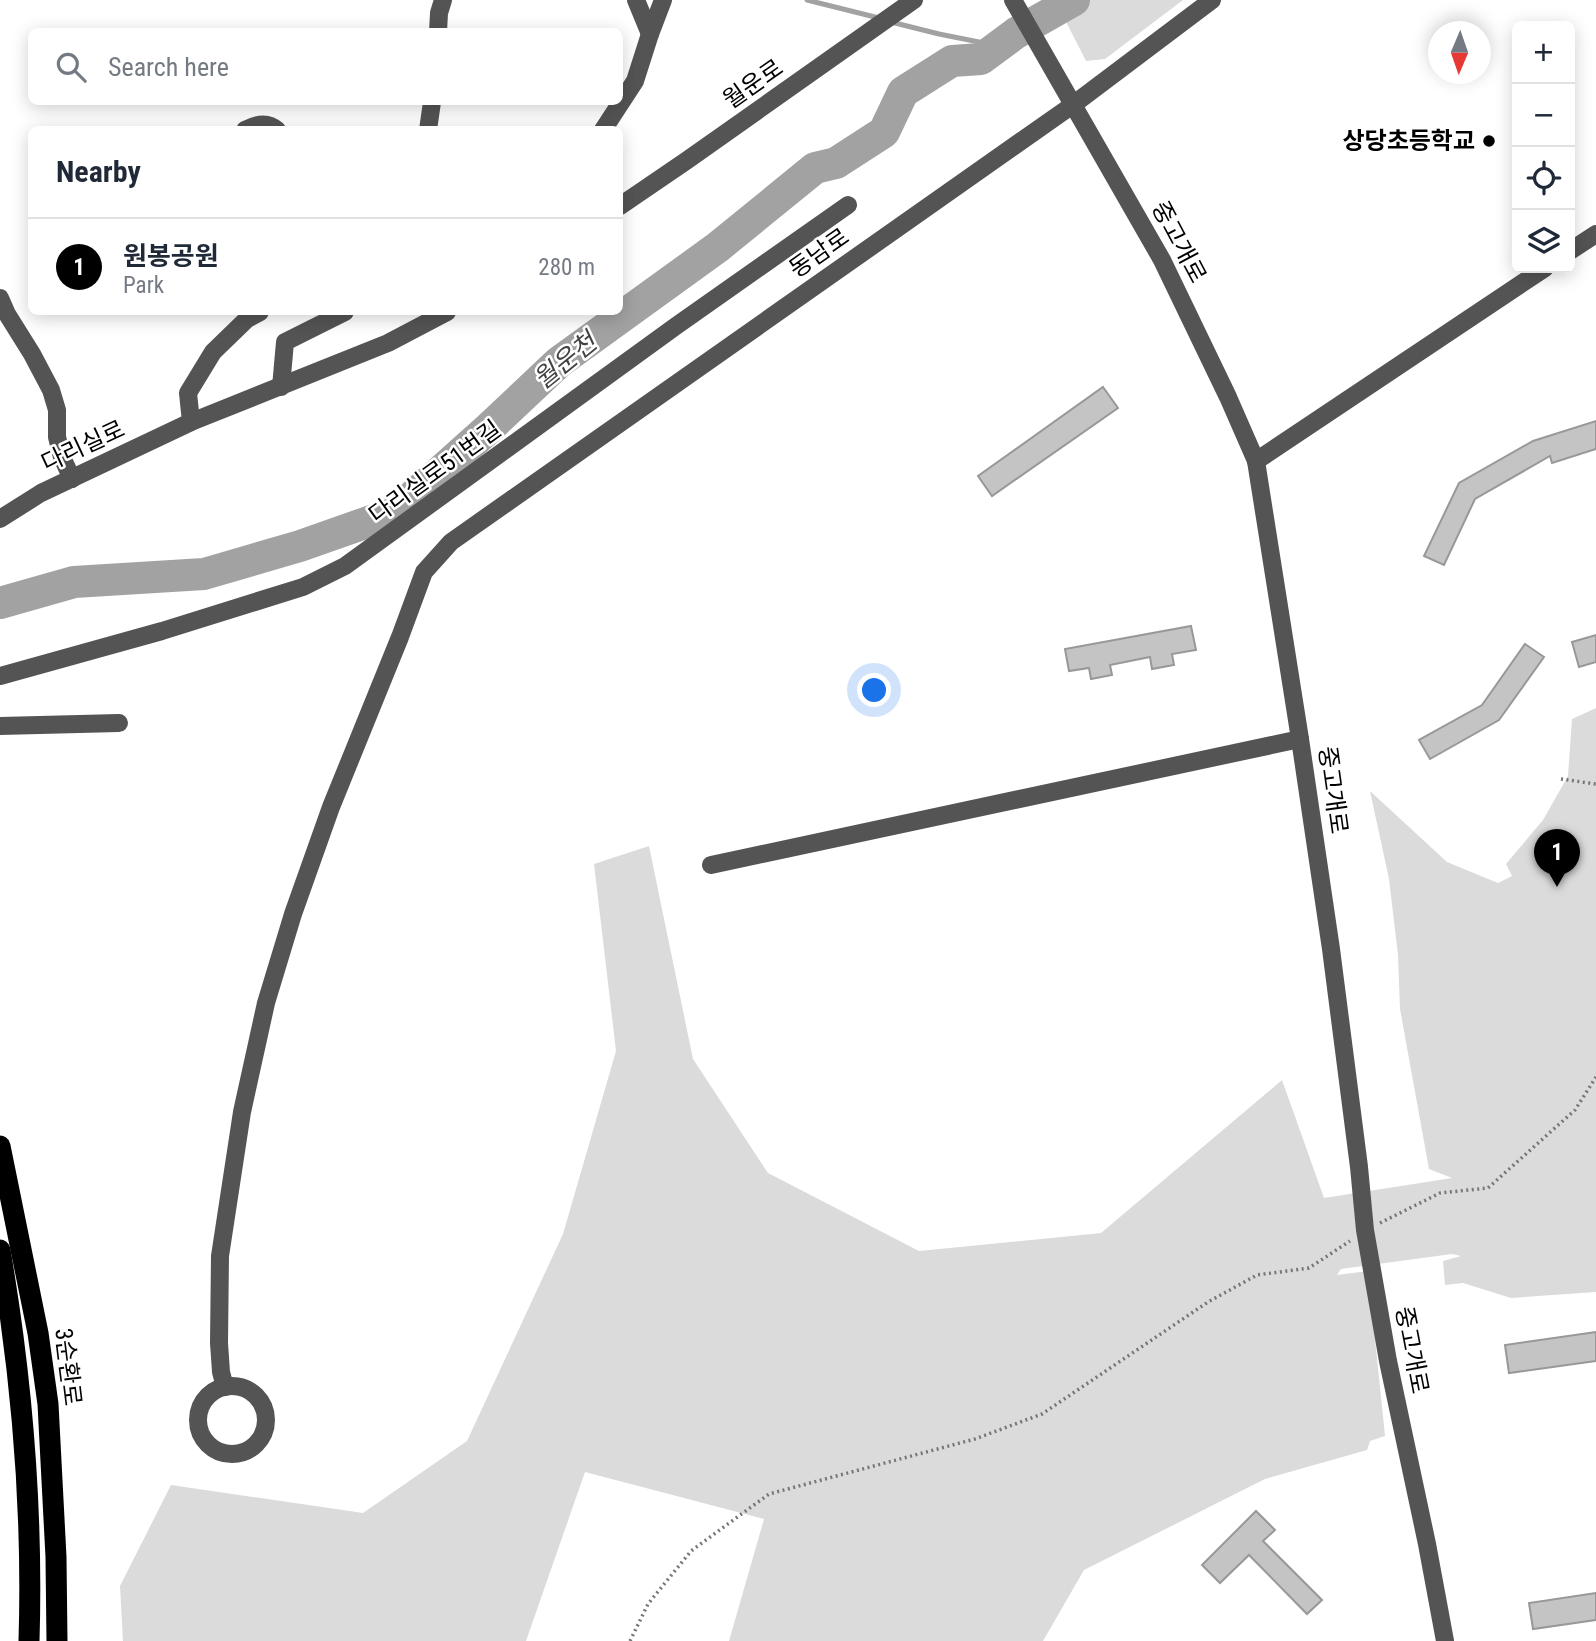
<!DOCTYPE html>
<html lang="en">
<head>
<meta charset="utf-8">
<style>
	body { margin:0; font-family:"Roboto Condensed","Noto Sans KR",sans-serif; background:#f6f6f7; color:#1f2937 }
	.controls { position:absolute; right:21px; top:21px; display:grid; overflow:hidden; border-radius:10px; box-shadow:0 4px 18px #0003 }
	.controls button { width:63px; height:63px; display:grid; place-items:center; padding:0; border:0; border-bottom:2px solid #e0e1e3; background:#fff; color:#1f2937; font:35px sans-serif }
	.compass { position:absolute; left:1428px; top:21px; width:63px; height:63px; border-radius:50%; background:#fff; box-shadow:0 4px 18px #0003; rotate:182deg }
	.you { position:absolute; left:875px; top:691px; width:24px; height:24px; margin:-18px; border:5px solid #fff; border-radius:50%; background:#1a73e8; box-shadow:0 0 0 10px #1a73e833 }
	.badge { display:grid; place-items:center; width:46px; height:46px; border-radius:50%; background:#000; color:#fff; font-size:23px; font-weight:700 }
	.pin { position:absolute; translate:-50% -58px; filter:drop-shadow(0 2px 4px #0008) }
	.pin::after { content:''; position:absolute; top:37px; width:24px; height:21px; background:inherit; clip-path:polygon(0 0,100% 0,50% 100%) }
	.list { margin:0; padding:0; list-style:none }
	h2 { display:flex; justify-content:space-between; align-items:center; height:91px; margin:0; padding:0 28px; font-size:30px }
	h2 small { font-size:23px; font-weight:400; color:#747a83 }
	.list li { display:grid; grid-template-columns:46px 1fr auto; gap:21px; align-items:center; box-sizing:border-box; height:98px; padding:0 28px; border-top:2px solid #e0e1e3 }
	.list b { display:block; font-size:26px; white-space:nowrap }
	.list p { margin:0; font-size:23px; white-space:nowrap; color:#747a83 }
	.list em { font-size:23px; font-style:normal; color:#747a83 }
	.icon { flex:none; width:38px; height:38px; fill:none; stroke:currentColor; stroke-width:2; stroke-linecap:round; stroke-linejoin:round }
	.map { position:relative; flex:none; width:1596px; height:1641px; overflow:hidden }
	.search { position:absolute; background:#fff; box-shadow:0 4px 18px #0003; left:28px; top:28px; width:595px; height:77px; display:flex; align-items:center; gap:18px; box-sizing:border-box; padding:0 24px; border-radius:10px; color:#747a83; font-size:26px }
	.panel { position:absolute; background:#fff; box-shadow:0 4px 18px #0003; left:28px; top:126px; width:595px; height:189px; border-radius:10px }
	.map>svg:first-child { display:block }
	.green { fill:#dbdbdb }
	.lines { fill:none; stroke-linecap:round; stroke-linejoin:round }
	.stream { stroke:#a2a2a2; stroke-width:5 }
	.river { stroke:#a2a2a2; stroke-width:32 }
	.building { fill:#c4c4c4; stroke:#989898; stroke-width:2 }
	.path { stroke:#767676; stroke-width:3.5; stroke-dasharray:2 3.5; stroke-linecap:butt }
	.minor { stroke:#545454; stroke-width:18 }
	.highway { stroke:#000; stroke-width:21 }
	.poi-dot { fill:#000; stroke:#fff; stroke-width:2.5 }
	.labels { text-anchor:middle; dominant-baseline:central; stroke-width:5; stroke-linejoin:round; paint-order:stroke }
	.street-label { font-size:24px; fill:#000; stroke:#fff }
	.poi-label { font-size:24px; font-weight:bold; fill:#000; stroke:#fff; text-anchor:end }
	.water-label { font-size:26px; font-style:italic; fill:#434343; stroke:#fff }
</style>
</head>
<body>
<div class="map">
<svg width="1596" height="1641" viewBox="0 0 1596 1641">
	<rect width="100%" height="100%" fill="#fff"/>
	<!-- green -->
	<g class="green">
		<path d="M1055,0h128l-78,59 -19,2z"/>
		<path d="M1596,708v584l-85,6 -48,-15 -18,2 -2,-24 18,-5 -9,-2 -111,15 -4,6 31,-4 17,165 -15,5 -3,9 -102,29 -181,91 -41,71h-314l35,-122 -179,-47 -59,169h-403l-3,-55 51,-101 192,28 104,-72 96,-207 53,-183 -22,-187 55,-18 44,213 75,114 151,78 182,-18 181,-153 42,118 128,-20 -23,-9 -29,-160 -2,-54 -9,-76 -19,-88 77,71 51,21 14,-7 -6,-12 37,-44 25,-44 4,-57z"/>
	</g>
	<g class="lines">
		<!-- stream -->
		<g class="stream">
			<path d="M807,0l72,18"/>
			<path d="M891,22l48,12 60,12"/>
		</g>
		<!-- river -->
		<path class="river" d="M0,603l74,-21 130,-8 96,-28 94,-33 95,-85 70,-66 159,-115 97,-79 21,-5 48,-31 19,-40 49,-31 29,-2 35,-26 58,-33"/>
	</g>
	<!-- building -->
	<g class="building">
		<path d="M1103,387l15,21 -126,88 -14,-20z"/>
		<path d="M1596,421v28l-44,14 -2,-7 -75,43 -31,66 -20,-9 35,-73 74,-42z"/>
		<path d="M1191,626l5,24 -24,4 2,11 -22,4 -2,-12 -40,8 2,10 -21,4 -2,-11 -20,3 -4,-22z"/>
		<path d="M1596,635v27l-17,5 -7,-25z"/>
		<path d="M1525,644l19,13 -45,63 -69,39 -11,-19 63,-35z"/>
		<path d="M1596,1332v29l-87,12 -4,-28z"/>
		<path d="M1256,1511l19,19 -12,11 59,59 -15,14 -58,-59 -29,28 -18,-18z"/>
		<path d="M1596,1593v27l-63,9 -4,-26z"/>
	</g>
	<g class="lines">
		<!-- path -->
		<g class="path">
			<path d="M1561,779l35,5"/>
			<path d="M1380,1223l60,-30 48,-5 87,-78 21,-33"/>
			<path d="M630,1641l18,-37 43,-53 78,-57 206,-55 67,-25 166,-112 49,-27 52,-7 41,-27"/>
		</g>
		<!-- minor -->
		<g class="minor">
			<path d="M636,0l14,34"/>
			<path d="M1013,0l149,260 66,137 28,64 44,278 31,210 28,218 6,63 23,131 39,183 18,97"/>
			<path d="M438,32l1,-19 4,-13"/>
			<path d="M245,130c11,-6 22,-9 32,0"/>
			<path d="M428,130l4,-28"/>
			<path d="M603,130l32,-49 15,-47 13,-34"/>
			<path d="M620,206l66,-45 228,-161"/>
			<path d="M1570,251l26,-17"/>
			<path d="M0,298l7,16 25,40 19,36 6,20v27l5,20 10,22"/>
			<path d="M281,387l4,-45 60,-30"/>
			<path d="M191,422l-3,-29 25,-41 34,-33 13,-7"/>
			<path d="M1256,461l289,-193"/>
			<path d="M0,519l41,-26 150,-71 197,-79 59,-31"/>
			<path d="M0,676l162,-45 141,-44 42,-21 331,-240 172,-121"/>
			<path d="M0,726l119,-3"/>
			<path d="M711,865l589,-126"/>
			<circle cx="232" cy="1420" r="34"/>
			<path d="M225,1387l-4,-15 -2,-29 1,-87 22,-144 24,-109 27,-89 38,-107 69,-170 24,-65 27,-30 623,-438 138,-104"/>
		</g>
		<!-- highway -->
		<g class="highway">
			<path d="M0,1146l38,187 10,71 8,153 1,84"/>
			<path d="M0,1250c22,129 33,260 29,391"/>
		</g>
	</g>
	<!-- markers -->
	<circle class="poi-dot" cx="1489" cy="141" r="7"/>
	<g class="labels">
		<!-- street labels -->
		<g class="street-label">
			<text transform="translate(753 84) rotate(-35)">월운로</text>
			<text transform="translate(1179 242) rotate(62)">중고개로</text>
			<text transform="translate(819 253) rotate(-35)">동남로</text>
			<text transform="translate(83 446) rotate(-25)">다리실로</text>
			<text transform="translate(435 472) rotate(-36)">다리실로51번길</text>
			<text transform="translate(1333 790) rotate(82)">중고개로</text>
			<text transform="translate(1412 1350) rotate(79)">중고개로</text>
			<text transform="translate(68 1367) rotate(83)">3순환로</text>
		</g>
		<!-- poi labels -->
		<g class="poi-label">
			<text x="1475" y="141">상당초등학교</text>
		</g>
		<!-- water labels -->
		<g class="water-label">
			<text transform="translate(565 361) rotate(-39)">월운천</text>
		</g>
	</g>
</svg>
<div class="controls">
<button>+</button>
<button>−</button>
<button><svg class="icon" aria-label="locate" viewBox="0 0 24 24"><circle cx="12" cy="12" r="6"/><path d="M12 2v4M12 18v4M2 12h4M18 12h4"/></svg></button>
<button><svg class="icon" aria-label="layers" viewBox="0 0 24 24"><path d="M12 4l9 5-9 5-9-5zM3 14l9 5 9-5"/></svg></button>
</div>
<svg class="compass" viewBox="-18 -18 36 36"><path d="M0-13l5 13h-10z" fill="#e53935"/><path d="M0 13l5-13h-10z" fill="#747a83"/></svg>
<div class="you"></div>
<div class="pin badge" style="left:1557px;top:887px">1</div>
<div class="search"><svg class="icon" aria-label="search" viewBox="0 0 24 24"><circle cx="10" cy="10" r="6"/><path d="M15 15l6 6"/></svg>Search here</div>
<section class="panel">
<h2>Nearby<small></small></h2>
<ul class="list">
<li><span class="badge">1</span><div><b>원봉공원</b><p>Park</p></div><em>280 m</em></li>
</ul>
</section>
</div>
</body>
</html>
